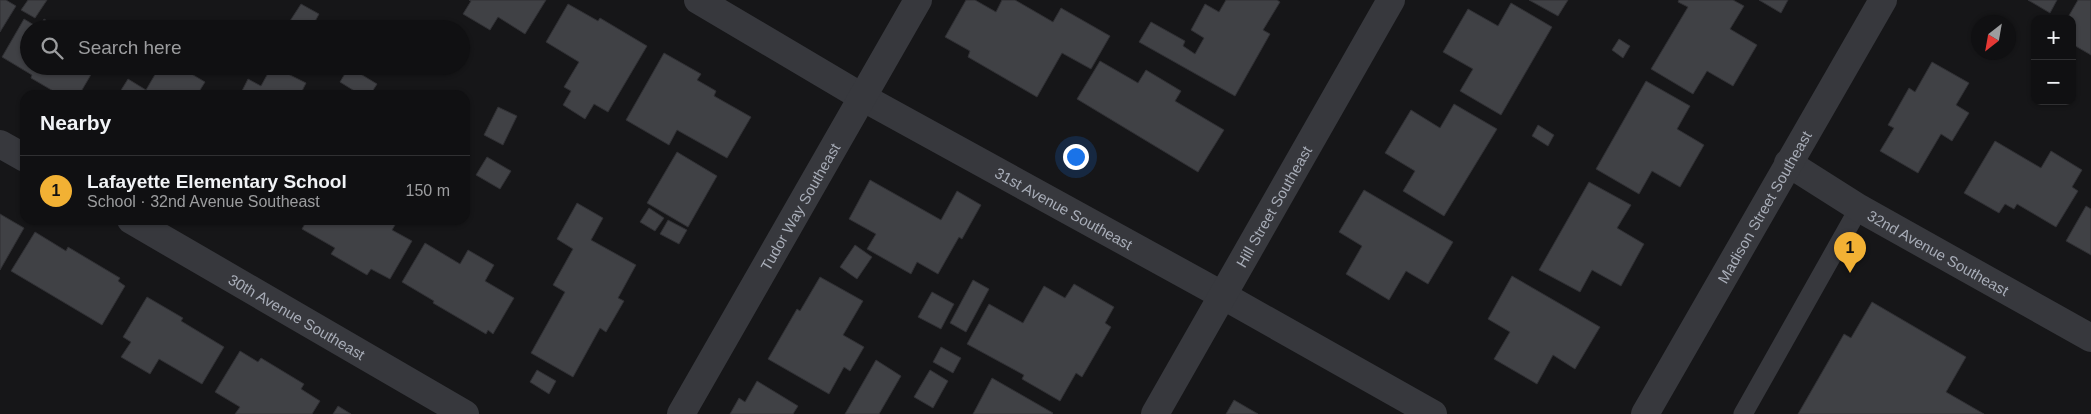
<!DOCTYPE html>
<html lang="en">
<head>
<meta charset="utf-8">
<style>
	body { margin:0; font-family:Helvetica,sans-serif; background:#19191b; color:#f1f3f6 }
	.controls { position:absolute; right:15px; top:15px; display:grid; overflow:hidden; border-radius:10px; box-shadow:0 1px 4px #0004 }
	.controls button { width:45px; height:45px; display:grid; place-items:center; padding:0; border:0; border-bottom:1px solid #303032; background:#101012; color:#f1f3f6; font:25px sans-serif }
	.compass { position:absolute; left:1971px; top:15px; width:45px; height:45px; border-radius:50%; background:#101012; box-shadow:0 1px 4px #0004; rotate:211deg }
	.you { position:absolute; left:1075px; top:156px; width:18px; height:18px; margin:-12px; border:4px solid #fff; border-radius:50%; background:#1a73e8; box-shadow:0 0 0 8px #1a73e833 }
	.badge { display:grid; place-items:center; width:32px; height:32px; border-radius:50%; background:#f2b134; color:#111; font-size:16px; font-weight:700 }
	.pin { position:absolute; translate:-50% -41px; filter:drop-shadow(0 1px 2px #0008) }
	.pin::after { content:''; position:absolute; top:26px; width:18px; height:15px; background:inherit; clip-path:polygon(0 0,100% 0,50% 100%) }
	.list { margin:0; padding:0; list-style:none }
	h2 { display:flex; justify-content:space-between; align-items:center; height:65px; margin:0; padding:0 20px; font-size:21px }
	h2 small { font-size:16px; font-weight:400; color:#9c9d9f }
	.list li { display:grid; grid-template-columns:32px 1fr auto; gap:15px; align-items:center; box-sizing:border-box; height:70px; padding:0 20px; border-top:1px solid #303032 }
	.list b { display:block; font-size:19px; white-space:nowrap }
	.list p { margin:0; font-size:16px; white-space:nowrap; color:#9c9d9f }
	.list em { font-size:16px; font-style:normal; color:#9c9d9f }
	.icon { flex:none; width:28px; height:28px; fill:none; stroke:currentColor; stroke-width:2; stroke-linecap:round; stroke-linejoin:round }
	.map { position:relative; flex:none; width:2091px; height:414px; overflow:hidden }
	.search { position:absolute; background:#101012; box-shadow:0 1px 4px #0004; left:20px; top:20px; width:450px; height:55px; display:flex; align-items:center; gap:12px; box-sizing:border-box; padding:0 18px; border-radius:28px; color:#9c9d9f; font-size:19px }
	.panel { position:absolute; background:#101012; box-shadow:0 1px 4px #0004; left:20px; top:90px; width:450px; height:135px; border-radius:15px }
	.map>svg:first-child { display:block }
	.building { fill:#404145; stroke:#303034 }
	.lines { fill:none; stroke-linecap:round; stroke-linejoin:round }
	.service { stroke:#37383d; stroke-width:19 }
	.minor { stroke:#37383d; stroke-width:28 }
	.tertiary { stroke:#37383d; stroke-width:28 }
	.labels { text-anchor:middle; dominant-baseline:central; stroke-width:4; stroke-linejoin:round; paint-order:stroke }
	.street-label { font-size:15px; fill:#a8adb8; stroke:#111113 }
</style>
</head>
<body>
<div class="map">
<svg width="2091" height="414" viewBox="0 0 2091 414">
	<rect width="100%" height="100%" fill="#161618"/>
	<!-- building -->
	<g class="building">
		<path d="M0,0h6l10,6 -16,26z"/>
		<path d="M28,0h19l-12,18 -14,-8z"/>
		<path d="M469,0h77l-21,34 -27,-17 -8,13 -27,-16 8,-13z"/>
		<path d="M966,0h9l21,12 6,-12h13l38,22 8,-14 49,28 -19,33 -29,-16 -25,44 -69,-40 2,-6 -25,-14z"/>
		<path d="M1226,0h51l3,2 -17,28 7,4 -35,62 -96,-54 12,-20 34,19 -2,5 12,8 9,-16 -13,-8 14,-26 14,8z"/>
		<path d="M1529,0h39l-10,16z"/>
		<path d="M1679,0h54l11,6 -14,23 27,16 -24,41 -26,-15 -14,23 -42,-25 37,-62 -10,-5z"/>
		<path d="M1759,0h29l-7,13z"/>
		<path d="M2028,0h29l-7,13z"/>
		<path d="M2078,0h13v55l-19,-11v-25h-5z"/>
		<path d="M1511,3l41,24 -51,88 -41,-24 13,-22 -30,-17 25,-43 30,17z"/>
		<path d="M301,4l18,10 -8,15h-8l-13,-8z"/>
		<path d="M568,4l30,17 2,-3 47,28 -39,66 -14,-8 -9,15 -22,-14 8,-14 -7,-4 15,-25 -33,-20z"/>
		<path d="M24,19l15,9 5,-9 15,9 4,-7 14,8h-48v37h67l-17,29h-19l-29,-17 1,-3 -30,-18z"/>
		<path d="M1619,39l11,7 -7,12 -11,-8z"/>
		<path d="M664,53l37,21 -4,6 19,11 -2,5 37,21 -24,41 -50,-28 -8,15 -43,-25z"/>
		<path d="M1100,61l38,22 8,-13 35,21 -6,10 49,29 -26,42 -121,-73z"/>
		<path d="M1932,62l37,21 -13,22 13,8 -17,28 -11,-7 -23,39 -38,-22 14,-23 -6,-3 21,-37 6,4z"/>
		<path d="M160,66h18l27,16 -8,13h-79l10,-16 18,11z"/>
		<path d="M272,66l34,17 -6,12h-60l8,-16 13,7z"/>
		<path d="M287,66h11l-3,5z"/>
		<path d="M349,67l28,17 -7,11h-9l-21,-13z"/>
		<path d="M1646,81l44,25 -13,23 27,16 -24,42 -28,-16 -13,23 -43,-25z"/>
		<path d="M1454,104l43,25 -53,87 -41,-25 12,-20 -30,-18 26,-43 29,18z"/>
		<path d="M498,107l19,9 -14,29 -19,-10z"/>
		<path d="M1538,125l16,10 -6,11 -16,-10z"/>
		<path d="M1995,141l46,27 10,-17 31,19 -10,17 6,4 -22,36 -39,-23 -3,5 -9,-5 -6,9 -35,-20z"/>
		<path d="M677,152l40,24 -29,51 -41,-24z"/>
		<path d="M487,157l24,14 -11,18 -24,-14z"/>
		<path d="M870,180l71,40 16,-29 24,14 -19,34 -3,-2 -21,37 -21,-12 -6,12 -44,-25 9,-15 -27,-15z"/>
		<path d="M1589,182l42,23 -14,23 27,16 -23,42 -29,-16 -12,22 -41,-22z"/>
		<path d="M1364,190l89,52 -25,42 -22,-13 -17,29 -43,-26 16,-28 -23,-14z"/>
		<path d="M577,203l26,15 -12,22 45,25 -18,33 6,3 -18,31 -6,-4 -27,49 -42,-24 34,-61 -12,-7 20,-36 -16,-10z"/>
		<path d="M2086,206l5,3v46l-25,-14z"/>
		<path d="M649,208l15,10 -9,13 -15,-9z"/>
		<path d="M0,214l24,14 -24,42z"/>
		<path d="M307,220h91l-6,10 20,11 -22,38 -19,-10 -4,6 -36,-21 4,-6 -33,-19z"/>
		<path d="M668,220l19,10 -8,14 -19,-10z"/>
		<path d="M35,232l31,19 2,-4 52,31 -2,3 7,5 -23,39 -91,-54z"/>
		<path d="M425,243l35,21 8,-14 26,15 -9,16 29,17 -21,36 -5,-4 -2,4 -53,-31 1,-2 -32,-19z"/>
		<path d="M855,245l17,12 -15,22 -17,-12z"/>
		<path d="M1512,276l88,51 -25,42 -22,-14 -16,29 -43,-25 16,-27 -22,-13z"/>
		<path d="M820,277l43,24 -20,34 21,12 -14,24 -6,-4 -15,27 -61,-35 29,-50 3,2z"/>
		<path d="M973,280l16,9 -23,43 -16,-9z"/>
		<path d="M1074,284l40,23 -9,16 6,4 -29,50 -6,-4 -16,28 -38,-22 2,-4 -57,-31 22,-40 34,19 21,-37 21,12z"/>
		<path d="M932,292l22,12 -13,25 -23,-12z"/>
		<path d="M147,297l36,21 -2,3 43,26 -22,37 -43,-25 -9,15 -29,-17 10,-15 -8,-5z"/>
		<path d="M1872,302l94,55 -20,35 38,22h-186l46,-80 7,4z"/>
		<path d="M941,347l20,11 -8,15 -20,-11z"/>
		<path d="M240,351l18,11 3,-4 43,26 -3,5 19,12 -8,13h-77l5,-7 -25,-15z"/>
		<path d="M876,360l25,16 -22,38h-34z"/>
		<path d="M537,370l19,11 -7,13 -19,-12z"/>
		<path d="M930,370l18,11 -15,27 -19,-11z"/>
		<path d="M992,378l61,35 -1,1h-79z"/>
		<path d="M757,381l41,25 -5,8h-63l9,-16 6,4z"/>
		<path d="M1234,400l24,14h-32z"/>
		<path d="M338,406l13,8h-18z"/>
	</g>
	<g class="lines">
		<!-- service -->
		<path class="service" d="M1743,414l116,-206"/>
		<!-- minor -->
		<g class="minor">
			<path id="s1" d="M698,0l164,97 360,198 211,119"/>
			<path d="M0,144l25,14"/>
			<path id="s2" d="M1788,163l71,45 232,130"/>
			<path id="s3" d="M131,220l334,194"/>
			<path id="s4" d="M681,414l237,-414"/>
			<path id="s5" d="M1645,414l238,-414"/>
		</g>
		<!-- tertiary -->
		<path class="tertiary" id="s6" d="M1155,414l236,-414"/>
	</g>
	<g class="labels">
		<!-- street labels -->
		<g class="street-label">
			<text stroke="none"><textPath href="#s4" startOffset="239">Tudor Way Southeast</textPath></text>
			<text stroke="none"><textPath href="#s6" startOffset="239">Hill Street Southeast</textPath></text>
			<text stroke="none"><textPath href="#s5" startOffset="239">Madison Street Southeast</textPath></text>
			<text stroke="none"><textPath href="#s1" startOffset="421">31st Avenue Southeast</textPath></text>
			<text stroke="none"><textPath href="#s2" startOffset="175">32nd Avenue Southeast</textPath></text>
			<text stroke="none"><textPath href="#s3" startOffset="192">30th Avenue Southeast</textPath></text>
		</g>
	</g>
</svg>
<div class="controls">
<button>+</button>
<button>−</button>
</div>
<svg class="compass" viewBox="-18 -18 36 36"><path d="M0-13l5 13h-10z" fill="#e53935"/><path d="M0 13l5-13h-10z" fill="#9c9d9f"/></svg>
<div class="you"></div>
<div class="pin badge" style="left:1850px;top:273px">1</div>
<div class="search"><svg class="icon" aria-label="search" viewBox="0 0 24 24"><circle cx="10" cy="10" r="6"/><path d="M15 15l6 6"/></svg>Search here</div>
<section class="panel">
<h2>Nearby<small></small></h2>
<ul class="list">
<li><span class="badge">1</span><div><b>Lafayette Elementary School</b><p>School · 32nd Avenue Southeast</p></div><em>150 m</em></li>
</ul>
</section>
</div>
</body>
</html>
